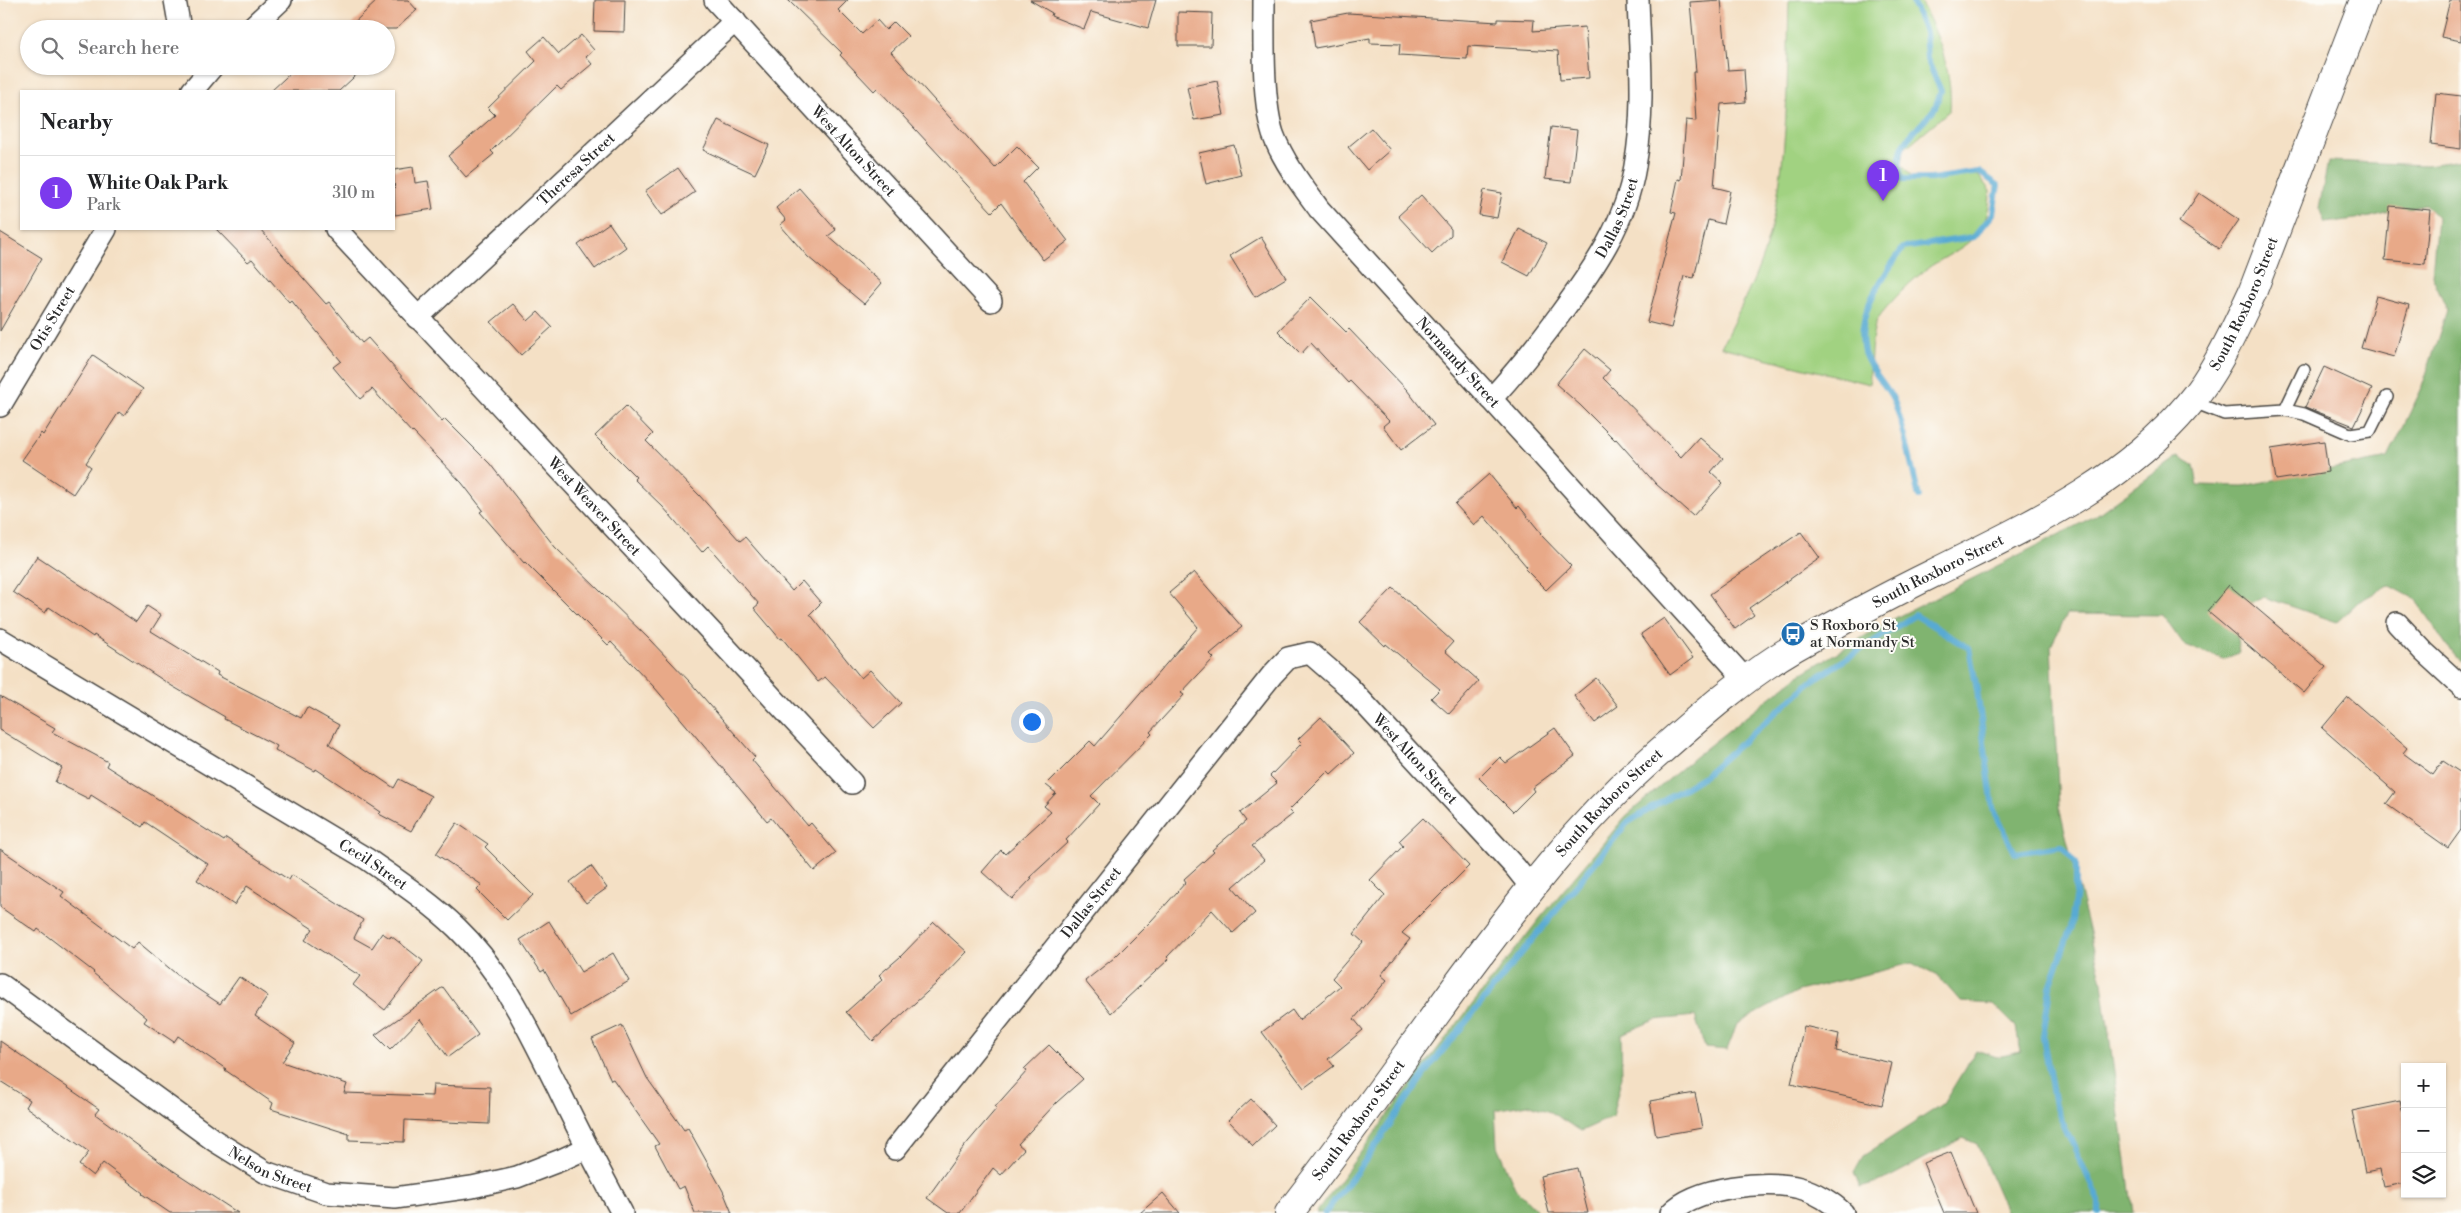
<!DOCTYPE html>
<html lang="en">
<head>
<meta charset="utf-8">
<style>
	body { margin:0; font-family:"Libre Bodoni",serif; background:#f6f6f6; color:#202124 }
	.controls { position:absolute; right:15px; bottom:15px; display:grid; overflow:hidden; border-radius:0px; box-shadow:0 1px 4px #0004 }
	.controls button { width:45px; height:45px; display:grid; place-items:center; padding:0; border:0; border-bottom:1px solid #e0e0e0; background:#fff; color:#202124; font:25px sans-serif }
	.you { position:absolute; left:1031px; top:721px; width:18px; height:18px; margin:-12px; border:4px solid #fff; border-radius:50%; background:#1a73e8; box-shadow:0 0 0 8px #1a73e833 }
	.badge { display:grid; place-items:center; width:32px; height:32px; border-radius:50%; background:#7c3aed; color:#fff; font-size:16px; font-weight:700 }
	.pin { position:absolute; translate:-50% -41px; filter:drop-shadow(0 1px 2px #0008) }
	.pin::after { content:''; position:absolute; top:26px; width:18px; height:15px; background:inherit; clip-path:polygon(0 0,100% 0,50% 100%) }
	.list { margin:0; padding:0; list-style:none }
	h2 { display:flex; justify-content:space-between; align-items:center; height:65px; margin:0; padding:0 20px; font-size:21px }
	h2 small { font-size:16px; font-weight:400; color:#757577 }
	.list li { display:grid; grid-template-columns:32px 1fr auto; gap:15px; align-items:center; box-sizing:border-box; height:75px; padding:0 20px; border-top:1px solid #e0e0e0 }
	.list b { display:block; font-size:19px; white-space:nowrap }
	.list p { margin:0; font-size:16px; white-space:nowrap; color:#757577 }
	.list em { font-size:16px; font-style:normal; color:#757577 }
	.icon { flex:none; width:28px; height:28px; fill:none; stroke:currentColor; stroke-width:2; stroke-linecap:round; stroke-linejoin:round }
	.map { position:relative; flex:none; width:2461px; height:1213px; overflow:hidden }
	.search { position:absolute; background:#fff; box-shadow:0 1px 4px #0004; left:20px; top:20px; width:375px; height:55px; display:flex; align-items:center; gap:12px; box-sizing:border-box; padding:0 18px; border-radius:28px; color:#757577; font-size:19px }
	.panel { position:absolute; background:#fff; box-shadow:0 1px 4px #0004; left:20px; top:90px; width:375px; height:140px; border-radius:0px }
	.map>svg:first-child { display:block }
	.green { fill:#a1d281; stroke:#667e56 }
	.forest { fill:#80b46f; stroke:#56704d }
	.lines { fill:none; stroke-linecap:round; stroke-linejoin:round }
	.stream { stroke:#58aad3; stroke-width:6 }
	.building { fill:#e8a988 }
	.service-casing { stroke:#494642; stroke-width:14 }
	.minor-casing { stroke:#494642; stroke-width:24 }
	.tertiary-casing { stroke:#494642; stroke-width:30 }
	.service { stroke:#fff; stroke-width:11 }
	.minor { stroke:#fff; stroke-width:21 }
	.tertiary { stroke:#fff; stroke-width:28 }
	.labels { text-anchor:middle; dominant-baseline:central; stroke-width:4; stroke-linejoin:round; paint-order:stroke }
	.street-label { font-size:15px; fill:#2b2b2b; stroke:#fdfcf7 }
	.poi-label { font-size:15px; fill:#2b2b2b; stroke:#fdfcf7; text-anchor:start }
</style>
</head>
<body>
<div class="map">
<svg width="2461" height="1213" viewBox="0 0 2461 1213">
	<rect width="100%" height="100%" fill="#fdfcf7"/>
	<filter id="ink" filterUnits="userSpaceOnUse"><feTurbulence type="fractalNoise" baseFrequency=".02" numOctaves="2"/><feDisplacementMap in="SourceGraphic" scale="10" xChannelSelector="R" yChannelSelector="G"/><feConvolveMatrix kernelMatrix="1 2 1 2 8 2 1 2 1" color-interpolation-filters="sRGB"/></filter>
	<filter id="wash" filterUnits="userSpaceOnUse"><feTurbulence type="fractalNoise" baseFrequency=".0096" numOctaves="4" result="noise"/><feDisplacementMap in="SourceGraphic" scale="20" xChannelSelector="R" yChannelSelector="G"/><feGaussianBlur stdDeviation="1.12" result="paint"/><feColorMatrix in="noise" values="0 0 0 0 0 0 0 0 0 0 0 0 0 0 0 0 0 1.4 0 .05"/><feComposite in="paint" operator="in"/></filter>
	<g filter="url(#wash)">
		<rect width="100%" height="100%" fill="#f4e0c5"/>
		<!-- green -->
		<path class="green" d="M1789,0h130c19,31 34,73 31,110l-46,39 -2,16 12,15c22,3 42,-5 64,-5l12,16c-1,45 -21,52 -56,73 -14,8 -49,42 -57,56 -7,14 -6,47 -8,64l-148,-37c17,-35 37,-70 47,-108 21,-77 19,-160 21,-239z"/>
		<!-- forest -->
		<path class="forest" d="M2461,160v501l-7,-5 -39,-57 -26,-14 -31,17 -21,20 -73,-25 -31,16 6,40 -16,6 -40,-15 -21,-29 -95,-1 -16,32 8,161 43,175 31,231h-126l-30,-69 -14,-6 -79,42 -24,7 -6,-15 9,-16 80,-52 33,-54 21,7 24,-5 -5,-25 -23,-23 -32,-2 -22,-25 -27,-14 -114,28 -61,33 -10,26 -22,-2 -10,-32 -40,4 -34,14 1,42 -10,41 -31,14 -31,-19 -22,-8 -33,6 2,36 18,42 21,21 -2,4h-218l108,-147 117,-149 85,-101 70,-60 103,-81 98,-58 198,-101 83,-60 16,9 4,20 45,1 145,-28 33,-68 26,-80 -15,-34 5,-59 -12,-13 -55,13 -45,6 -6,-15 9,-47 99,4z"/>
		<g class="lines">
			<!-- stream -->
			<g class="stream">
				<path d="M1912,0l13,32 2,27 14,32c-2,5 -4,13 -7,18 -20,28 -40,29 -33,70h30l48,-7 19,13 -5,29 -19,23 -71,11c-21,31 -48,65 -39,104 4,16 23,33 30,49 12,31 17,64 25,96"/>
				<path d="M1325,1213l40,-52 62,-91 200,-247 77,-47 109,-96 102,-65 54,33 8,42 16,118 22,45 47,-7 14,17v29l-5,35 -21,60 -7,50 12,69 44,95v12"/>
			</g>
		</g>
		<g id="blocks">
			<!-- building -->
			<g class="building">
				<path d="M378,0h30l9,10 -21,19h-49z"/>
				<path d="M595,0h30l-1,32 -30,-1z"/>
				<path d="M788,0h60l-10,10 24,24 15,-14 9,10 8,-8 14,14 -17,16 104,116 22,-22 21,21 -15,15 45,59 -25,19 -42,-57 -9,9 -115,-124 -3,3 -34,-36 2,-2z"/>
				<path d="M1030,0h126l-8,28 -57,-16 -7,17 -33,-13 1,-3z"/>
				<path d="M1721,0l7,70 16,-1 2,33 -25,2 -7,83 16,4 -7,33 -15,-4 -14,58 -10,-2 -13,52 -24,-6 29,-109 -5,-1 7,-33 3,1 5,-60 10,1 -3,-49h3l-6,-70z"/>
				<path d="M2450,0h11v41l-20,-4z"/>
				<path d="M1178,12l34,1 -1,33h-33z"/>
				<path d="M1348,13l150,9v-3l36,1 -1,11 52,-4 4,51 -29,2 -2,-29 -90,-5 -1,13 -68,-4 1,-11 -30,-1v-5l-55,10 -4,-28z"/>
				<path d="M581,35l13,15 -8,7 6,7 -31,26 -4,-4 -66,65 3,3 -28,23 -18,-21 47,-41 -7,-7 48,-47 -8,-10 16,-14 15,17z"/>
				<path d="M298,66h68l-27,25h-68z"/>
				<path d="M1217,81l7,34 -30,5 -7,-33z"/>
				<path d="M2436,93l25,3v53l-30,-4z"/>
				<path d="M718,120l51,25 -14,29 -52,-24z"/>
				<path d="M1551,127l26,3 -6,52 -26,-3z"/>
				<path d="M1371,128l19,22 -23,20 -19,-23z"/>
				<path d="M1234,145l7,30 -35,9 -7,-31z"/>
				<path d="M413,167l2,16 13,-2 5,28 -38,6 -1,-45z"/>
				<path d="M678,168l17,24 -33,23 -17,-24z"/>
				<path d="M799,188l37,42 -8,6 54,47 -18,21 -56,-47 -28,-32 6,-5 -10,-12z"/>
				<path d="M1484,190l18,3 -5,25 -18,-3z"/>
				<path d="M2199,193l40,27 -20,29 -40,-27z"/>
				<path d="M1421,195l30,34v6l-19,18 -34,-37z"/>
				<path d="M2390,206l40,4 -5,54 -40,-4z"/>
				<path d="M609,223l17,24 -31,22 -17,-24z"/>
				<path d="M216,229h44l66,75 3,-2 33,41 6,-5 74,84 3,-3 45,45 65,83 94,92 41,43 65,75 -3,3 56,66 3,-3 25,30 -22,18 -43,-53 -4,3 -112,-133 -44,-46 -3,3 -83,-83 -1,1 -44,-51 3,-2 -21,-27 -49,-51 -1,1 -40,-44 -12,10 -27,-32 8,-6 -50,-61 -2,2 -37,-43 -4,3z"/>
				<path d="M1519,229l28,14 -18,33 -27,-14z"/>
				<path d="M0,232l42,26 -42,73z"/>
				<path d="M1261,237l25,41 -31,19 -25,-41z"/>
				<path d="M2376,296l33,9 -15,52 -33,-9z"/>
				<path d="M1311,297l35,35 3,-3 58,61 27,35 -33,25 -18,-24 6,-5 -39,-40 -2,2 -37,-40 -10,11 -23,-23z"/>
				<path d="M513,304l15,17 10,-9 14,15 -31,28 -30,-33z"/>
				<path d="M1585,349l25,21 -7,8 78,79 18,-20 24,21 -12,14 12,11 -30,33 -37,-32 -40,-45 -1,1 -35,-35 -24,-21z"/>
				<path d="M93,355l50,34 -19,27 -5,-4 -33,51 5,4 -18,27 -51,-34 19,-27 2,2z"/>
				<path d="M2324,367l48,22 -18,37 -49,-19z"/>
				<path d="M626,406l27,28 -7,7 53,54 41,46 5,-4 47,54 10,-10 19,22 -11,11 51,64 9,-8 31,33 -27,25 -49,-51 -7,5 -36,-44 -2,1 -26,-31 5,-4 -51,-58 -6,6 -39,-45 -29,-28 2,-2 -41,-41z"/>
				<path d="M2324,441l4,31 -52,8 -5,-31z"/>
				<path d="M1489,474l28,34 2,-2 22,27 -1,1 31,32 -25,24 -21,-21 2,-2 -43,-51 -10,9 -19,-21z"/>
				<path d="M1801,532l19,26 -71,50 5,7 -19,14 -25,-35z"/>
				<path d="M37,556l99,66 11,-16 14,9 -10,16 67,41 -1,3 84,43 6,-11 32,18 -10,19 65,44 5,-9 32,17 -20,35 -32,-17 2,-2 -65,-43 -1,2 -40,-21 2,-4 -53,-27 1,-2 -53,-31 -78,-51 -1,2 -44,-30 -4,6 -32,-21z"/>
				<path d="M1194,572l48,55 -32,27 4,4 -33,35 3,2 -34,37 2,2 -61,62 8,8 -33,36 2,2 -38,35 2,1 -20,21 -30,-27 19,-22 4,4 46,-42 -7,-6 12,-13 -10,-8 44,-44 5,5 103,-119 -29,-34z"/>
				<path d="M2229,585l97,82 -22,26 -97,-82z"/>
				<path d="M1393,588l60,54 -8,9 34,30 -30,33 -18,-16 9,-9 -54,-45 -1,2 -25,-24z"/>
				<path d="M1664,618l29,40 -23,17 -29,-41z"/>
				<path d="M1596,678l22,28 -23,17 -21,-27z"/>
				<path d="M0,696l55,32 -3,4 56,30 -2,4 118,75 2,-3 63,42 3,-5 71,45 -9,18 18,10 10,-15 8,5 1,-2 32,25 -38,49 -32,-25 7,-9 -55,-36 8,-11 -66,-43 -13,19 -37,-25 11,-16 -63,-42 -3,5 -51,-32 -2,4 -34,-17 7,-14 -62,-38z"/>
				<path d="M2348,697l59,51 -4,5 30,22 10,-14 18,12v57l-13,18 -62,-44 9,-12 -73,-64z"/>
				<path d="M1321,717l33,36 -23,21 -3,-3 -39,39 4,4 -41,32 12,14 -31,27 22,26 -22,20 -21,-23 -45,47 2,2 -58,54 -26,-32 29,-23 37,-37 35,-39 -2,-3 30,-27 -2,-2 34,-29 -6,-8 37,-30 -7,-7 32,-33 -4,-4z"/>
				<path d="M1555,728l20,28 -43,32 2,3 -21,21 -34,-34 21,-21 6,6z"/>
				<path d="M1423,818l46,48 -67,67 8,6 -29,36 6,5 -33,39 9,11 -35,29 6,7 -30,22 -42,-56 30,-22 7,10 41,-34 -8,-8 31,-36 -9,-8 31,-39 -15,-15 33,-34 -4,-5z"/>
				<path d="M457,823l31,21 -3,3 48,48 -26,25 -30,-30 5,-5 -46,-31z"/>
				<path d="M0,849l64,43 -3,4 71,53 6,-7 43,36 39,26 19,-27 29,19 -13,20 40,27 -13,19 65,22 -3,9 88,3 1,-11 57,2 -1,37 -84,-4 -1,22 -55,-2v-6l-78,-25 2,-6 -48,-33 1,-1 -48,-33 -4,6 -30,-20 3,-4 -54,-45 1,-1 -56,-43 -2,3 -36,-25z"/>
				<path d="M591,866l16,22 -21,15 -16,-21z"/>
				<path d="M549,921l32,51 32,-19 16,28 -58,35 -27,-46 -3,2 -21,-32z"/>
				<path d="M934,922l33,30 -30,31 -64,58 -27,-29 37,-33 -4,-4 21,-18z"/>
				<path d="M443,987l35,48 -30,22 -28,-38 -30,31 -15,-15z"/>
				<path d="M622,1025l25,53 37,52 4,-2 35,63 9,22h-37l-11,-27 -6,3 -23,-43 4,-2 -46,-65 -2,1 -19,-41z"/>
				<path d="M1804,1026l35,8 -3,17 56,12 -10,42 -91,-21z"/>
				<path d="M0,1041l99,68 -4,5 68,50 75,49h-68l-28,-19 1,-1 -40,-30 -10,13 -14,-11 10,-13 -63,-45 4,-7 -30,-19z"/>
				<path d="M1049,1045l34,34 -26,23 -39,42 6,5 -23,26 -8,-7 -33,45h-12l-21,-15 36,-50 34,-40 -2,-1 32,-36 -3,-2z"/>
				<path d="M1695,1093l7,35 -46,8 -6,-35z"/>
				<path d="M1251,1099l24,26 -22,21 -25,-26z"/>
				<path d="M2400,1101l5,22v60l-21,4 -4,-18 -15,3 -13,-61z"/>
				<path d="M1951,1152l25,61h-32l-21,-50z"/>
				<path d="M1577,1168l11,45h-39l-9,-37z"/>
				<path d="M1163,1193l17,20h-40z"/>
			</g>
		</g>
	</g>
	<g filter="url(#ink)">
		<use href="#blocks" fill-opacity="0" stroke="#494642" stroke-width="1"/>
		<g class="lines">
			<defs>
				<g id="service">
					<path d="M2191,401l33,13 61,-4 19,4 46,20 20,-3 17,-34"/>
					<path d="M2285,410l19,-40"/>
				</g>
				<g id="minor">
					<path d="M175,0l5,29"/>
					<path id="s1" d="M715,0l276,301"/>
					<path id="s2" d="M1264,0c0,37 -2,99 9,134 10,27 29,52 46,75l428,472"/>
					<path d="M250,29l31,-29"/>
					<path d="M192,91l21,-25"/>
					<path id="s3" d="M336,229l516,554"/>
					<path id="s4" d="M417,318l318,-297"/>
					<path id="s5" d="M1491,399c25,-27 48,-56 70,-86 33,-45 65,-90 74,-147 10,-54 5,-111 3,-166"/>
					<path id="s6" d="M0,406l106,-177"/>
					<path d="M2397,623l27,29 37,34"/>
					<path id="s7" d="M0,639l367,220c31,22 63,43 90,69 46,44 73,105 101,160 20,42 42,84 64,125"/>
					<path id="s8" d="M0,984l215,157 50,31 61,21 69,5 77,-11 45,-10 44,-17 26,-12"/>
					<path id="s9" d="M895,1149l377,-474 16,-17 22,-5 38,33 167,181 15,19"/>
					<path d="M1671,1213c25,-26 94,-34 129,-25 15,4 33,15 43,25"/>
				</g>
				<g id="tertiary">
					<path id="s10" d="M1289,1213c60,-77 116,-157 174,-236 59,-79 117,-156 192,-221 44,-39 90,-80 140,-109 46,-26 92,-51 139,-74 91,-46 187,-88 254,-168 28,-33 46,-74 64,-112l112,-293"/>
				</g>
			</defs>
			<!-- service casing -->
			<use href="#service" class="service-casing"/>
			<!-- minor casing -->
			<use href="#minor" class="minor-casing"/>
			<!-- tertiary casing -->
			<use href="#tertiary" class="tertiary-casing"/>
			<!-- service -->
			<use href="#service" class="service"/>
			<!-- minor -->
			<use href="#minor" class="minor"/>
			<!-- tertiary -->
			<use href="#tertiary" class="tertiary"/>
		</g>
	</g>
	<!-- icons -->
	<defs>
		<symbol id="bus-disc" viewBox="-11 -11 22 22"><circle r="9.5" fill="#1f6fb2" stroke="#fdfcf7"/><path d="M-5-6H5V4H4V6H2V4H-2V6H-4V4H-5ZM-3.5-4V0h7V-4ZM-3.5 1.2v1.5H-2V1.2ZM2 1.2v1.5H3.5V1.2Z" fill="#fff"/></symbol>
	</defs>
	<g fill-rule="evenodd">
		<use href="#bus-disc" x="1779" y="620" width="28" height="28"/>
	</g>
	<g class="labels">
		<!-- street labels -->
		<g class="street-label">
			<text stroke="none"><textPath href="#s1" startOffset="205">West Alton Street</textPath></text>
			<text stroke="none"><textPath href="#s4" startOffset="218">Theresa Street</textPath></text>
			<text stroke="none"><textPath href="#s5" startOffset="222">Dallas Street</textPath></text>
			<text stroke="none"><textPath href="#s10" startOffset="1345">South Roxboro Street</textPath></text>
			<text stroke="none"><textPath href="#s6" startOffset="102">Otis Street</textPath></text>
			<text stroke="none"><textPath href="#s2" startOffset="430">Normandy Street</textPath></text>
			<text stroke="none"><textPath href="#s3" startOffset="379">West Weaver Street</textPath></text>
			<text stroke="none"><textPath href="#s10" startOffset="926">South Roxboro Street</textPath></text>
			<text stroke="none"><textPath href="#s9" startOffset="801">West Alton Street</textPath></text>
			<text stroke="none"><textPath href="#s10" startOffset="521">South Roxboro Street</textPath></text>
			<text stroke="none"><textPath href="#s7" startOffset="436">Cecil Street</textPath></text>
			<text stroke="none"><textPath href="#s9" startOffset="315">Dallas Street</textPath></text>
			<text stroke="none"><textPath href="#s10" startOffset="116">South Roxboro Street</textPath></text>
			<text stroke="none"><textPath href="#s8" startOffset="329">Nelson Street</textPath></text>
		</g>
		<!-- poi labels -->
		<g class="poi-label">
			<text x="1810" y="625">S Roxboro St<tspan x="1810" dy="17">at Normandy St</tspan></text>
		</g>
	</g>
</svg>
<div class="controls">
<button>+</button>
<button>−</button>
<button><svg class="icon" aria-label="layers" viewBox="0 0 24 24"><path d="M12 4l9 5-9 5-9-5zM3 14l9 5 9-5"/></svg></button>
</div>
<div class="you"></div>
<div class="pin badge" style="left:1883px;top:201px">1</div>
<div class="search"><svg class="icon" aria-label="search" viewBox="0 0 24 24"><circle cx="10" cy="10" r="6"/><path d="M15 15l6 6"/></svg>Search here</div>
<section class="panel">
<h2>Nearby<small></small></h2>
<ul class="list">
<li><span class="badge">1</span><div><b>White Oak Park</b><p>Park</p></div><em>310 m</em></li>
</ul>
</section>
</div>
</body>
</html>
